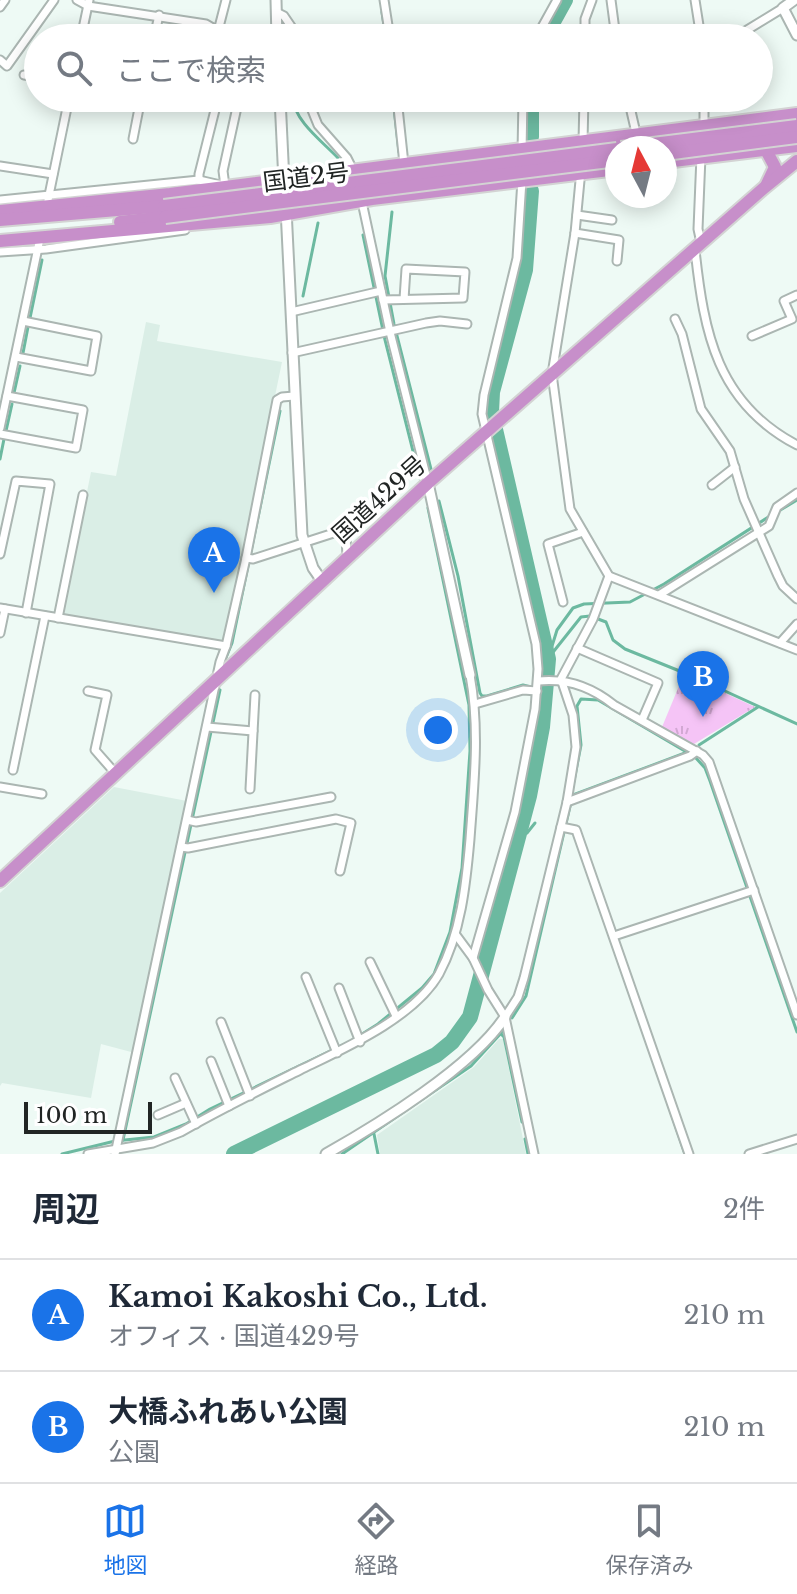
<!DOCTYPE html>
<html lang="ja">
<head>
<meta charset="utf-8">
<style>
	body { margin:0; font-family:"Libre Baskerville","Noto Sans JP",serif; background:#f6f6f7; color:#1f2937 }
	.compass { position:absolute; left:605px; top:136px; width:72px; height:72px; border-radius:50%; background:#fff; box-shadow:0 4px 20px #0003; rotate:353deg }
	.scale { position:absolute; left:24px; bottom:20px; width:128px; box-sizing:border-box; padding-left:8px; border:4px solid #212524; border-top:0; font-size:22px; line-height:28px; white-space:nowrap; color:#212524; -webkit-text-stroke:6px #fff; paint-order:stroke }
	.you { position:absolute; left:438px; top:730px; width:28px; height:28px; margin:-20px; border:6px solid #fff; border-radius:50%; background:#1a73e8; box-shadow:0 0 0 12px #1a73e833 }
	.badge { display:grid; place-items:center; width:52px; height:52px; border-radius:50%; background:#1a73e8; color:#fff; font-size:26px; font-weight:700 }
	.pin { position:absolute; translate:-50% -66px; filter:drop-shadow(0 2px 4px #0008) }
	.pin::after { content:''; position:absolute; top:42px; width:28px; height:24px; background:inherit; clip-path:polygon(0 0,100% 0,50% 100%) }
	.list { margin:0; padding:0; list-style:none }
	h2 { display:flex; justify-content:space-between; align-items:center; height:104px; margin:0; padding:0 32px; font-size:34px }
	h2 small { font-size:26px; font-weight:400; color:#747a83 }
	.list li { display:grid; grid-template-columns:52px 1fr auto; gap:24px; align-items:center; box-sizing:border-box; height:112px; padding:0 32px; border-top:2px solid #e0e1e3 }
	.list b { display:block; font-size:30px; white-space:nowrap }
	.list p { margin:0; font-size:26px; white-space:nowrap; color:#747a83 }
	.list em { font-size:26px; font-style:normal; color:#747a83 }
	.icon { flex:none; width:44px; height:44px; fill:none; stroke:currentColor; stroke-width:2; stroke-linecap:round; stroke-linejoin:round }
	.map { position:relative; flex:none; width:797px; height:1154px; overflow:hidden }
	.search { position:absolute; background:#fff; box-shadow:0 4px 20px #0003; left:24px; right:24px; top:24px; height:88px; display:flex; align-items:center; gap:20px; box-sizing:border-box; padding:0 28px; border-radius:44px; color:#747a83; font-size:30px }
	.sheet { height:328px; background:#fff }
	nav { display:flex; justify-content:space-around; align-items:center; box-sizing:border-box; height:112px; border-top:2px solid #e0e1e3; background:#fff; font-size:22px; color:#747a83 }
	nav a { display:grid; justify-items:center; gap:4px }
	nav .on { color:#1a73e8 }
	.map>svg:first-child { display:block }
	.built { fill:#daeee6 }
	.grass { fill:url(#grass-tufts) }
	.lines { fill:none; stroke-linecap:round; stroke-linejoin:round }
	.stream { stroke:#6cb9a0; stroke-width:3 }
	.river { stroke:#6cb9a0; stroke-width:16 }
	.minor-casing { stroke:#abb6b2; stroke-width:11 }
	.tertiary-casing { stroke:#abb6b2; stroke-width:13 }
	.trunk-casing { stroke:#d3d3d3; stroke-width:16 }
	.minor { stroke:#fff; stroke-width:7 }
	.tertiary { stroke:#fff; stroke-width:9 }
	.trunk { stroke:#c78fca; stroke-width:12 }
	.trunk-bridge-casing { stroke:#d3d3d3; stroke-width:16; stroke-linecap:butt }
	.trunk-bridge { stroke:#c78fca; stroke-width:12 }
	.labels { text-anchor:middle; dominant-baseline:central; stroke-width:7; stroke-linejoin:round; paint-order:stroke }
	.street-label { font-size:24px; fill:#212524; stroke:#fff }
</style>
</head>
<body>
<div class="map">
<svg width="797" height="1154" viewBox="0 0 797 1154">
	<defs>
		<pattern id="grass-tufts" width="24" height="20" patternUnits="userSpaceOnUse" patternTransform="scale(2)"><rect width="24" height="20" fill="#f5c4f6"/><path d="M3 7l-1-3M5 7V3M7 7l1-3M15 17l-1-3M17 17v-4M19 17l1-3" fill="none" stroke="#d2a8d3"/></pattern>
	</defs>
	<rect width="100%" height="100%" fill="#eefaf5"/>
	<!-- built -->
	<g class="built">
		<path d="M146,322l14,3 -3,16 125,21 -58,281 -162,-27 29,-144 25,4z"/>
		<path d="M114,787l73,14 -52,252 -34,-9 -10,54 -89,-15 -2,3v-193z"/>
		<path d="M499,1039h4l23,115h-146l-3,-19 97,-68z"/>
	</g>
	<!-- grass -->
	<path class="grass" d="M684,674l71,33 -61,37 -32,-17z"/>
	<g class="lines">
		<!-- stream -->
		<g class="stream">
			<path d="M382,12l4,26"/>
			<path d="M290,31l4,7"/>
			<path d="M293,98c1,23 30,44 45,60"/>
			<path d="M393,98l6,54"/>
			<path d="M392,212l-7,64 9,48 37,145"/>
			<path d="M363,235l22,105 35,139"/>
			<path d="M303,296l15,-73"/>
			<path d="M30,318l12,-58"/>
			<path d="M23,353l5,-26"/>
			<path d="M14,393l6,-27"/>
			<path d="M6,431l6,-27"/>
			<path d="M0,459l4,-20"/>
			<path d="M439,501l19,75 22,117 2,3h5l36,-11 24,6"/>
			<path d="M777,512l20,-12"/>
			<path d="M550,656l31,-39 9,-1 16,6 7,18 12,9 67,27 105,48"/>
			<path d="M548,659l9,-29 16,-22 11,-4 46,-2 34,-18 106,-68"/>
			<path d="M225,660l7,-17 48,-232"/>
			<path d="M699,745l59,-38"/>
			<path d="M573,795l112,-42"/>
			<path d="M571,796l10,-51 -4,-39 4,-7 17,1 97,57 10,11 5,13 87,251"/>
			<path d="M520,833h7l8,-10"/>
			<path d="M512,1018l14,-22 45,-194"/>
			<path d="M501,1034l3,3 18,85"/>
			<path d="M668,1104l17,50"/>
			<path d="M374,1134l4,20"/>
			<path d="M525,1139l3,15"/>
			<path d="M123,1140l97,-450"/>
			<path d="M62,1154l53,-13 39,-4 32,-13 24,-15 141,-68 27,-17 44,-36 12,-14 16,-42 12,-64 8,-117 -1,-46 -41,-197"/>
			<path d="M342,1154l129,-88 32,-35"/>
		</g>
		<!-- river -->
		<g class="river">
			<path d="M544,38l21,-38"/>
			<path d="M531,137v-39"/>
			<path d="M234,1154l202,-99 16,-13 18,-25 59,-221 13,-69 6,-68 -57,-247 1,-20 33,-122 6,-79"/>
		</g>
		<defs>
			<g id="minor">
				<path d="M77,0l11,6 118,18 24,14"/>
				<path d="M384,0l6,38"/>
				<path d="M611,0l5,38"/>
				<path d="M695,0l6,38"/>
				<path d="M0,7l5,-7"/>
				<path d="M276,12l8,4 15,22"/>
				<path d="M218,31l8,-31"/>
				<path d="M81,38l8,-38"/>
				<path d="M154,38l5,-23"/>
				<path d="M536,38l21,-38"/>
				<path d="M585,38v-19l7,-19"/>
				<path d="M734,38l49,-30"/>
				<path d="M0,60l7,6 47,-66"/>
				<path d="M24,75l14,2"/>
				<path d="M307,98l11,27 29,33 6,12"/>
				<path d="M397,98l7,66"/>
				<path d="M628,98l8,35"/>
				<path d="M704,128v-30"/>
				<path d="M133,139l8,-41"/>
				<path d="M583,142l1,-44"/>
				<path d="M522,152l1,-54"/>
				<path d="M0,166l53,8"/>
				<path d="M581,170l-6,63 -23,141 18,135 39,67 188,74"/>
				<path d="M199,180v-6l19,-76"/>
				<path d="M0,200l199,-20 26,6 -2,-15 16,-73"/>
				<path d="M48,200l21,-102"/>
				<path d="M362,202l28,130 38,151"/>
				<path d="M577,215l35,5"/>
				<path d="M575,233l44,7 -2,21"/>
				<path d="M701,243l-3,-14 3,-73"/>
				<path d="M695,250c9,83 22,153 102,195"/>
				<path d="M0,252l46,-3 139,-19"/>
				<path d="M383,300l80,-2 2,-26 -59,-3 -2,30"/>
				<path d="M291,312l90,-21"/>
				<path d="M675,319l7,15 19,75 29,42 14,48 34,77 5,10 14,13"/>
				<path d="M752,336l40,-17 -8,-18 13,-6"/>
				<path d="M292,353l134,-30 14,-2 27,3"/>
				<path d="M16,357l75,14 6,-35 -74,-15"/>
				<path d="M0,428l39,-185"/>
				<path d="M0,434l76,14 7,-38 -76,-14"/>
				<path d="M712,485l23,-18"/>
				<path d="M0,554l16,-73 34,3 -24,129"/>
				<path d="M246,558l7,1 87,-28 6,4 1,23"/>
				<path d="M659,595l110,-69 8,-19 20,-14"/>
				<path d="M563,602l-15,-58 35,-12"/>
				<path d="M0,608l226,38"/>
				<path d="M58,618l25,-123"/>
				<path d="M0,633l5,-24"/>
				<path d="M780,643l17,-19"/>
				<path d="M577,648l81,35 -16,37"/>
				<path d="M538,681c28,-3 54,6 76,24l89,50 6,7 88,253"/>
				<path d="M88,691l19,4 -12,55 21,24"/>
				<path d="M475,704l48,-14 14,1"/>
				<path d="M207,727l46,4"/>
				<path d="M13,770l32,-154"/>
				<path d="M0,787l42,7"/>
				<path d="M250,789l5,-94"/>
				<path d="M567,802l123,-46 7,-5"/>
				<path d="M187,820l9,2 135,-25"/>
				<path d="M561,827l15,3 113,324"/>
				<path d="M181,847l7,1 148,-29 15,4 -11,48"/>
				<path d="M456,935l17,23 15,32 17,27 29,137"/>
				<path d="M614,936l140,-46"/>
				<path d="M473,958l42,-146 20,-103 3,-40 -2,-25 -54,-230 2,-19 33,-137 5,-78"/>
				<path d="M370,962l26,54"/>
				<path d="M306,977l31,76"/>
				<path d="M339,988l21,54"/>
				<path d="M505,1017l13,-20 6,-19 43,-176 9,-55 -3,-32 -12,-36 32,-60 16,-43"/>
				<path d="M221,1022l29,74"/>
				<path d="M211,1061l18,45"/>
				<path d="M175,1078l21,46"/>
				<path d="M158,1115l28,-12"/>
				<path d="M88,1154l65,-11 28,-11c38,-22 79,-42 119,-62 43,-21 114,-52 139,-96 22,-41 27,-89 31,-135 4,-55 10,-110 0,-164"/>
				<path d="M115,1154l105,-492 6,-16 20,-88 31,-158 5,-3 12,-1"/>
				<path d="M749,1154l48,-15"/>
			</g>
			<g id="tertiary">
				<path d="M276,0l1,38"/>
				<path d="M794,0l-11,8 14,27"/>
				<path d="M280,98l4,84"/>
				<path d="M286,209l16,326 11,33 9,13"/>
				<path d="M428,483l42,192"/>
				<path d="M326,1154c53,-30 146,-87 179,-137"/>
			</g>
			<g id="trunk">
				<path d="M766,150l9,17 -8,17"/>
				<path d="M665,162l132,-16"/>
				<path d="M0,211l170,-17 627,-80"/>
				<path d="M0,220l164,-14"/>
				<path d="M120,222l45,-5"/>
				<path d="M0,241l270,-24 102,-18 245,-30"/>
				<path d="M0,881l428,-398 337,-296 32,-26"/>
			</g>
		</defs>
		<!-- minor casing -->
		<use href="#minor" class="minor-casing"/>
		<!-- tertiary casing -->
		<use href="#tertiary" class="tertiary-casing"/>
		<!-- trunk casing -->
		<use href="#trunk" class="trunk-casing"/>
		<!-- minor -->
		<use href="#minor" class="minor"/>
		<!-- tertiary -->
		<use href="#tertiary" class="tertiary"/>
		<!-- trunk -->
		<use href="#trunk" class="trunk"/>
		<defs>
			<g id="trunk-bridge">
				<path d="M621,148l176,-22"/>
				<path d="M665,154l132,-17"/>
				<path d="M164,206l453,-57"/>
				<path d="M165,217l452,-57"/>
			</g>
		</defs>
		<!-- trunk-bridge casing -->
		<use href="#trunk-bridge" class="trunk-bridge-casing"/>
		<!-- trunk-bridge -->
		<use href="#trunk-bridge" class="trunk-bridge"/>
	</g>
	<g class="labels">
		<!-- street labels -->
		<g class="street-label">
			<text transform="translate(306 177) rotate(-7)">国道2号</text>
			<text transform="translate(379 499) rotate(-42)">国道429号</text>
		</g>
	</g>
</svg>
<svg class="compass" viewBox="-18 -18 36 36"><path d="M0-13l5 13h-10z" fill="#e53935"/><path d="M0 13l5-13h-10z" fill="#747a83"/></svg>
<div class="scale">100 m</div>
<div class="you"></div>
<div class="pin badge" style="left:214px;top:593px">A</div>
<div class="pin badge" style="left:703px;top:717px">B</div>
<div class="search"><svg class="icon" aria-label="search" viewBox="0 0 24 24"><circle cx="10" cy="10" r="6"/><path d="M15 15l6 6"/></svg>ここで検索</div>
</div>
<section class="sheet">
<h2>周辺<small>2件</small></h2>
<ul class="list">
<li><span class="badge">A</span><div><b>Kamoi Kakoshi Co., Ltd.</b><p>オフィス · 国道429号</p></div><em>210 m</em></li>
<li><span class="badge">B</span><div><b>大橋ふれあい公園</b><p>公園</p></div><em>210 m</em></li>
</ul>
</section>
<nav>
<a class="on"><svg class="icon" aria-label="map" viewBox="0 0 24 24"><path d="M3 6l6-2 6 2 6-2v14l-6 2-6-2-6 2zM9 4v14M15 6v14"/></svg>地図</a>
<a><svg class="icon" aria-label="directions" viewBox="0 0 24 24"><path d="M12 3l9 9-9 9-9-9zM9 14v-3h6M13 9l2 2-2 2"/></svg>経路</a>
<a><svg class="icon" aria-label="saved" viewBox="0 0 24 24"><path d="M7 4h10v16l-5-4-5 4z"/></svg>保存済み</a>
</nav>
</body>
</html>
